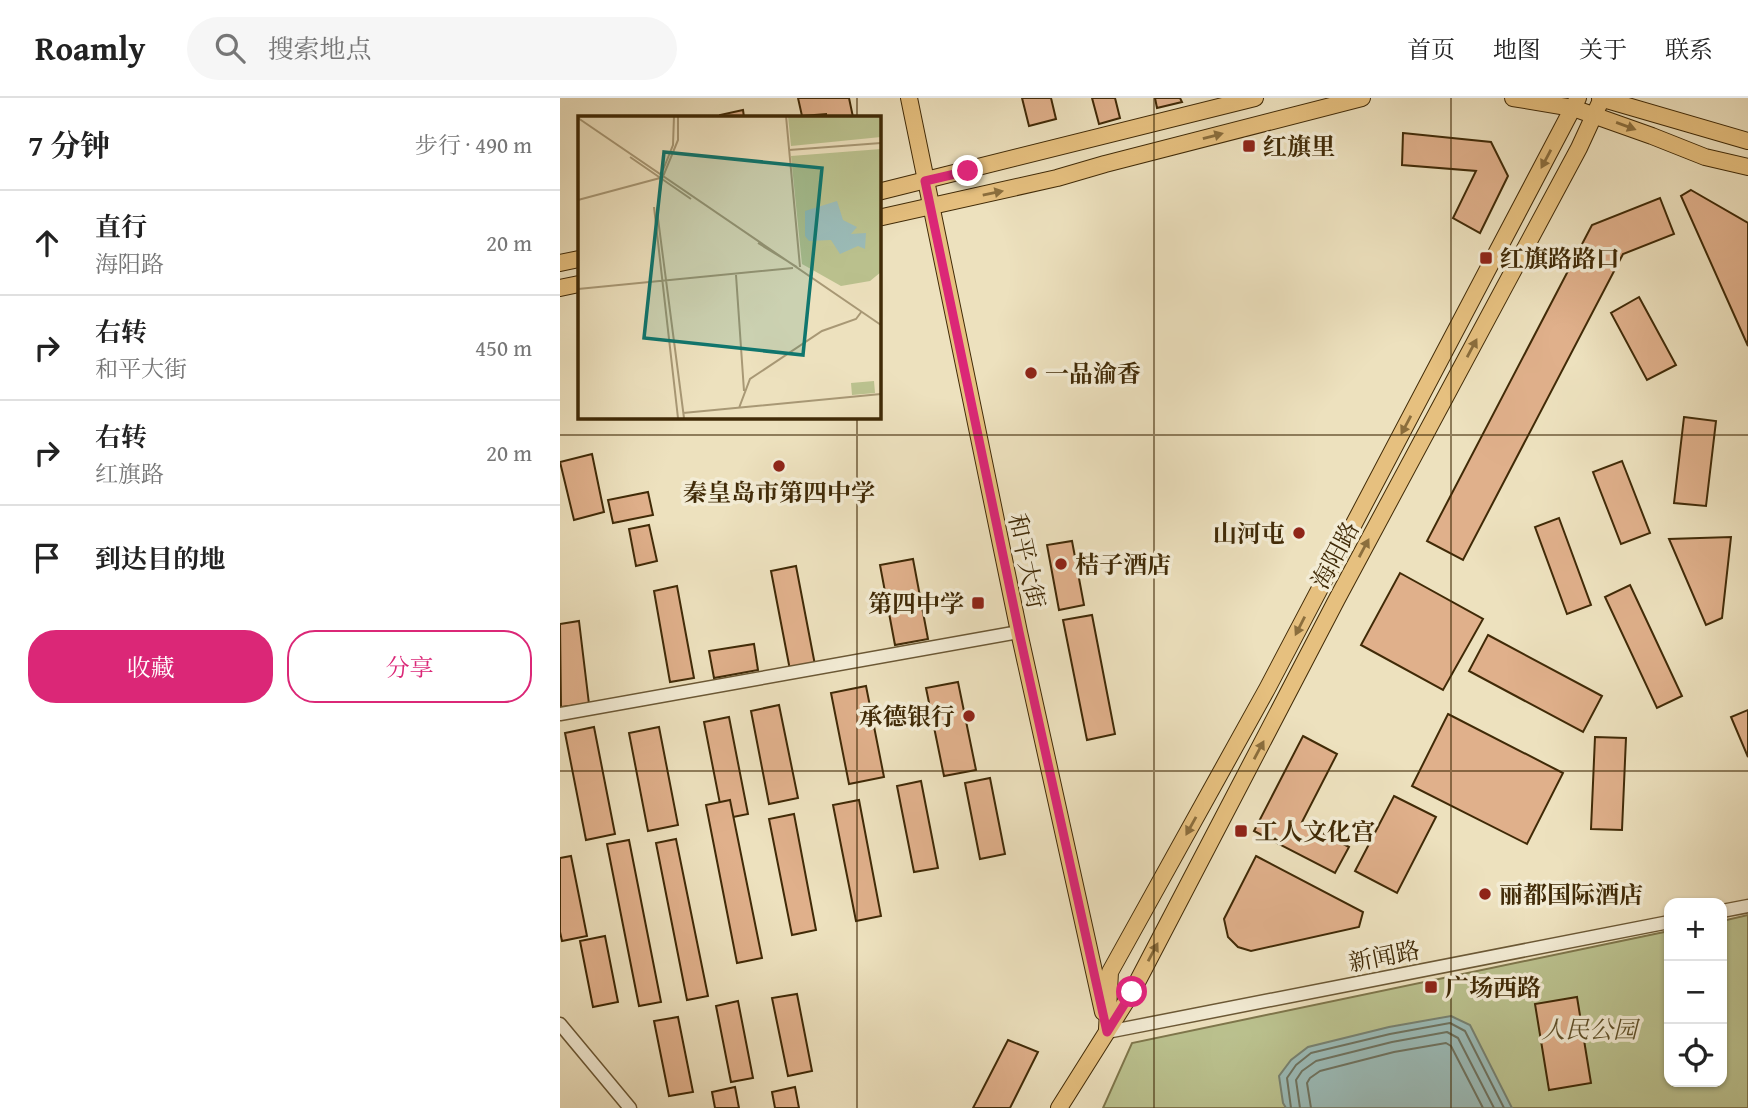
<!DOCTYPE html>
<html lang="zh">
<head>
<meta charset="utf-8">
<style>
	body { margin:0; font-family:"Gentium Book Plus","Noto Serif SC",serif; background:#f6f6f6; color:#222 }
	.controls { position:absolute; right:21px; bottom:21px; display:grid; overflow:hidden; border-radius:14px; box-shadow:0 2px 5px #0004 }
	.controls button { width:63px; height:63px; display:grid; place-items:center; padding:0; border:0; border-bottom:2px solid #e0e0e0; background:#fff; color:#222; font:35px sans-serif }
	.stop { position:absolute; width:21px; height:21px; margin:-16px; border:5px solid #db2777; border-radius:50%; background:#fff }
	.stop.end { background:#db2777; border-color:#fff; box-shadow:0 2px 7px #0008 }
	.list { margin:0; padding:0; list-style:none }
	h2 { display:flex; justify-content:space-between; align-items:center; height:91px; margin:0; padding:0 28px; font-size:30px }
	h2 small { font-size:23px; font-weight:400; color:#767676 }
	.list li { display:grid; grid-template-columns:46px 1fr auto; gap:21px; align-items:center; box-sizing:border-box; height:105px; padding:0 28px; border-top:2px solid #e0e0e0 }
	.list b { display:block; font-size:26px; white-space:nowrap }
	.list p { margin:0; font-size:23px; white-space:nowrap; color:#767676 }
	.list em { font-size:23px; font-style:normal; color:#767676 }
	.actions { display:flex; gap:14px; padding:21px 28px }
	.actions a { flex:1; padding:16px 0; border:2px solid #db2777; border-radius:28px; text-align:center; font-size:24px; color:#db2777 }
	.actions .main { background:#db2777; color:#fff }
	.icon { flex:none; width:38px; height:38px; fill:none; stroke:currentColor; stroke-width:2; stroke-linecap:round; stroke-linejoin:round }
	.map { position:relative; flex:none; width:1188px; height:1010px; overflow:hidden }
	header { display:flex; align-items:center; gap:42px; box-sizing:border-box; height:98px; padding:0 35px; background:#fff; border-bottom:2px solid #e0e0e0 }
	header strong { font-size:33px }
	nav { display:flex; gap:38px; margin-inline-start:auto; font-size:24px }
	.search { width:490px; height:63px; background:#f6f6f6; display:flex; align-items:center; gap:18px; box-sizing:border-box; padding:0 24px; border-radius:38px; color:#767676; font-size:26px }
	main { display:flex }
	aside { flex:1; background:#fff }
	.map>svg:first-child { display:block }
	.green { fill:#bbc28f; stroke:#7e764b; stroke-width:2 }
	.water { fill:#9bbcb9; stroke:#778272; stroke-width:2 }
	.lines { fill:none; stroke-linecap:round; stroke-linejoin:round }
	.shore { stroke:#6e7360; stroke-width:2 }
	.building { fill:#e0b08b; stroke:#402a07; stroke-width:2 }
	.minor-casing { stroke:#6b5835; stroke-width:15 }
	.major-casing { stroke:#402a07; stroke-width:18 }
	.minor { stroke:#f3ecd5; stroke-width:12 }
	.major { stroke:#e6c07f; stroke-width:16 }
	.oneway { fill:#8b6e3d }
	.route { stroke:#db2777; stroke-width:9 }
	.grid { fill:none; stroke:#402a07; stroke-width:2; stroke-opacity:0.55 }
	.poi-dot { fill:#8f2418; stroke:#f3ecd5; stroke-width:2.5 }
	.labels { text-anchor:middle; dominant-baseline:central; stroke-width:7; stroke-linejoin:round; paint-order:stroke }
	.poi-label { font-size:24px; font-weight:bold; fill:#402a07; stroke:#f3ecd5; text-anchor:start }
	.street-label { font-size:24px; fill:#402a07; stroke:#f3ecd5 }
	.park-label { font-size:24px; font-style:italic; fill:#5f5029; stroke:#f3ecd5 }
	.inset-road { fill:none; stroke:#a89875; stroke-width:2 }
	.view { fill:#0f766e; fill-opacity:0.15; stroke:#0f766e; stroke-width:3.5 }
	.inset-edge { fill:none; stroke:#402a07; stroke-width:3.5 }
</style>
</head>
<body>
<header>
<strong>Roamly</strong>
<div class="search"><svg class="icon" aria-label="search" viewBox="0 0 24 24"><circle cx="10" cy="10" r="6"/><path d="M15 15l6 6"/></svg>搜索地点</div>
<nav><a>首页</a><a>地图</a><a>关于</a><a>联系</a></nav>
</header>
<main>
<aside>
<h2>7 分钟<small>步行 · 490 m</small></h2>
<ul class="list">
<li><svg class="icon" aria-label="ahead" viewBox="0 0 24 24"><path d="M12 20V5M6 11l6-6 6 6"/></svg><div><b>直行</b><p>海阳路</p></div><em>20 m</em></li>
<li><svg class="icon" aria-label="right" viewBox="0 0 24 24"><path d="M7 20v-9h11M14 6l5 5-5 5"/></svg><div><b>右转</b><p>和平大街</p></div><em>450 m</em></li>
<li><svg class="icon" aria-label="right" viewBox="0 0 24 24"><path d="M7 20v-9h11M14 6l5 5-5 5"/></svg><div><b>右转</b><p>红旗路</p></div><em>20 m</em></li>
<li><svg class="icon" aria-label="arrive" viewBox="0 0 24 24"><path d="M6 21V4h12l-3 4 3 4H6"/></svg><div><b>到达目的地</b></div></li>
</ul>
<div class="actions"><a class="main">收藏</a><a>分享</a></div>
</aside>
<div class="map">
<svg width="1188" height="1010" viewBox="0 0 1188 1010">
	<rect width="100%" height="100%" fill="#ede1be"/>
	<filter id="stains"><feTurbulence type="fractalNoise" baseFrequency=".00286" numOctaves="4"/><feColorMatrix values="0 0 0 0 .2 0 0 0 0 .09 0 0 0 0 .02 0 0 0 .5 -.17"/></filter>
	<radialGradient id="worn" r=".72"><stop offset=".6" stop-color="#630" stop-opacity="0"/><stop offset="1" stop-color="#630" stop-opacity=".3"/></radialGradient>
	<!-- green -->
	<path class="green" d="M1188,817v193h-645l29,-65 537,-112v151h53v-161z"/>
	<!-- water -->
	<path class="water" d="M891,918l19,9 42,83h-226l-3,-5 -4,-27 12,-16 17,-13 81,-20z"/>
	<g class="lines">
		<!-- shore -->
		<g class="shore">
			<path d="M731,1010l-4,-30 9,-13 15,-12 79,-19 60,-11 15,8 39,77"/>
			<path d="M740,1010l-4,-28 6,-9 14,-10 76,-19 55,-10 11,6 36,70"/>
			<path d="M751,1010l-4,-25 3,-5 10,-7 74,-19 52,-9 5,3 32,62"/>
		</g>
	</g>
	<!-- building -->
	<g class="building">
		<path d="M238,0h51l4,19h-27v-3l-24,2z"/>
		<path d="M462,0h29l5,21 -27,7z"/>
		<path d="M532,0h23l5,20 -21,6z"/>
		<path d="M595,0h25l2,4 -25,6z"/>
		<path d="M183,12l1,7h-24v-2z"/>
		<path d="M843,35l88,9 17,34 -28,57 -27,-15 23,-47 -74,-6z"/>
		<path d="M1131,92l57,33v123l-67,-150z"/>
		<path d="M1100,100l14,36 -51,20 -160,306 -36,-19 165,-316z"/>
		<path d="M1079,199l37,68 -29,15 -36,-67z"/>
		<path d="M1124,319l32,4 -10,85 -32,-3z"/>
		<path d="M32,356l12,58 -30,8 -14,-58z"/>
		<path d="M1062,363l28,72 -29,11 -28,-72z"/>
		<path d="M88,394l5,23 -40,8 -5,-23z"/>
		<path d="M999,420l32,87 -24,9 -32,-87z"/>
		<path d="M89,427l8,36 -21,5 -7,-37z"/>
		<path d="M1171,439l-9,81 -16,7 -37,-86z"/>
		<path d="M512,443l12,64 -25,5 -12,-65z"/>
		<path d="M353,461l15,80 -33,6 -15,-80z"/>
		<path d="M236,468l19,99 -25,5 -19,-99z"/>
		<path d="M840,475l83,46 -40,71 -82,-45z"/>
		<path d="M1070,487l52,111 -25,12 -52,-111z"/>
		<path d="M117,488l17,92 -24,4 -16,-91z"/>
		<path d="M532,517l23,119 -28,6 -24,-120z"/>
		<path d="M19,523l10,83 -28,3 -1,-83z"/>
		<path d="M928,537l114,61 -19,36 -114,-61z"/>
		<path d="M194,546l4,26 -44,8 -5,-27z"/>
		<path d="M398,584l18,88 -32,6 -18,-88z"/>
		<path d="M306,588l18,91 -35,7 -18,-91z"/>
		<path d="M219,607l19,93 -29,6 -18,-93z"/>
		<path d="M1188,612v47l-17,-40z"/>
		<path d="M888,616l115,59 -36,71 -115,-58z"/>
		<path d="M169,619l19,97 -25,5 -19,-97z"/>
		<path d="M34,629l21,107 -29,6 -21,-107z"/>
		<path d="M99,629l19,98 -30,6 -19,-98z"/>
		<path d="M743,638l34,18 -35,68 47,25 -14,26 -81,-42z"/>
		<path d="M1035,639l31,1 -4,92 -31,-1z"/>
		<path d="M430,680l15,76 -25,5 -15,-76z"/>
		<path d="M361,683l17,87 -24,4 -17,-86z"/>
		<path d="M834,698l42,21 -39,76 -42,-22z"/>
		<path d="M170,702l32,158 -25,5 -31,-158z"/>
		<path d="M299,702l22,116 -25,5 -23,-116z"/>
		<path d="M234,716l22,116 -24,5 -23,-116z"/>
		<path d="M116,741l32,157 -21,4 -31,-157z"/>
		<path d="M69,742l32,162 -22,4 -32,-162z"/>
		<path d="M11,758l16,80 -25,5 -2,-9v-74z"/>
		<path d="M696,758l107,56 -4,15 -108,24 -13,-4 -10,-10 -4,-18z"/>
		<path d="M45,838l13,66 -25,5 -13,-66z"/>
		<path d="M237,896l15,77 -24,5 -16,-78z"/>
		<path d="M1017,899l14,86 -42,7 -14,-86z"/>
		<path d="M178,903l15,77 -22,4 -15,-76z"/>
		<path d="M118,919l15,75 -24,4 -15,-75z"/>
		<path d="M448,942l30,12 -28,56h-37z"/>
		<path d="M175,989l4,21h-24l-3,-16z"/>
		<path d="M235,989l4,21h-24l-3,-16z"/>
	</g>
	<g class="lines">
		<defs>
			<g id="minor">
				<path d="M0,616l459,-82"/>
				<path d="M1162,813l26,-5"/>
				<path d="M0,926l70,84"/>
				<path d="M547,934l562,-110"/>
			</g>
			<g id="major">
				<path d="M349,0l110,534 84,380"/>
				<path d="M953,0l60,10 79,28 53,21 43,10"/>
				<path d="M1040,0l148,43"/>
				<path d="M318,94l377,-94"/>
				<path d="M318,120l179,-40 48,-14 257,-66"/>
				<path d="M0,165l19,-4"/>
				<path d="M0,190l19,-4"/>
				<path d="M547,931l3,-57 157,-283 311,-591"/>
				<path d="M499,1010l73,-116 205,-393 242,-451 23,-50"/>
			</g>
		</defs>
		<!-- minor casing -->
		<use href="#minor" class="minor-casing"/>
		<!-- major casing -->
		<use href="#major" class="major-casing"/>
		<!-- minor -->
		<use href="#minor" class="minor"/>
		<!-- major -->
		<use href="#major" class="major"/>
	</g>
	<!-- one-way arrows -->
	<defs><path id="oneway-solid" d="M-6-.8H1V-3.2L6.5 0L1 3.2V.8H-6Z" transform="scale(1.75)"/></defs>
	<g class="oneway">
		<use href="#oneway-solid" transform="translate(1066 28) rotate(20)"/>
		<use href="#oneway-solid" transform="translate(653 38) rotate(-15)"/>
		<use href="#oneway-solid" transform="translate(986 61) rotate(118)"/>
		<use href="#oneway-solid" transform="translate(433 95) rotate(-12)"/>
		<use href="#oneway-solid" transform="translate(912 250) rotate(-62)"/>
		<use href="#oneway-solid" transform="translate(846 327) rotate(118)"/>
		<use href="#oneway-solid" transform="translate(804 450) rotate(-62)"/>
		<use href="#oneway-solid" transform="translate(740 528) rotate(117)"/>
		<use href="#oneway-solid" transform="translate(699 652) rotate(-62)"/>
		<use href="#oneway-solid" transform="translate(631 728) rotate(119)"/>
		<use href="#oneway-solid" transform="translate(593 854) rotate(-62)"/>
	</g>
	<g class="lines">
		<!-- route -->
		<path class="route" d="M408,73l-43,10 94,451 88,400 25,-40"/>
	</g>
	<!-- grid -->
	<path class="grid" d="M297,0v19M594,0v1010M891,0v1010M297,318v692M0,337h1188M0,673h1188"/>
	<!-- markers -->
	<g class="poi-dot">
		<rect x="682" y="41" width="14" height="14" rx="3.5"/>
		<rect x="919" y="153" width="14" height="14" rx="3.5"/>
		<circle cx="471" cy="275" r="7"/>
		<circle cx="219" cy="368" r="7"/>
		<circle cx="739" cy="435" r="7"/>
		<circle cx="501" cy="466" r="7"/>
		<rect x="411" y="498" width="14" height="14" rx="3.5"/>
		<circle cx="409" cy="618" r="7"/>
		<rect x="674" y="726" width="14" height="14" rx="3.5"/>
		<circle cx="925" cy="796" r="7"/>
		<rect x="864" y="882" width="14" height="14" rx="3.5"/>
	</g>
	<g class="labels">
		<!-- poi labels -->
		<g class="poi-label">
			<text x="703" y="48">红旗里</text>
			<text x="940" y="160">红旗路路口</text>
			<text x="485" y="275">一品渝香</text>
			<text x="219" y="394" text-anchor="middle">秦皇岛市第四中学</text>
			<text x="725" y="435" text-anchor="end">山河屯</text>
			<text x="515" y="466">桔子酒店</text>
			<text x="404" y="505" text-anchor="end">第四中学</text>
			<text x="395" y="618" text-anchor="end">承德银行</text>
			<text x="695" y="733">工人文化宫</text>
			<text x="939" y="796">丽都国际酒店</text>
			<text x="885" y="889">广场西路</text>
		</g>
		<!-- street labels -->
		<g class="street-label">
			<text transform="translate(775 457) rotate(-62)">海阳路</text>
			<text transform="translate(467 463) rotate(78)">和平大街</text>
			<text transform="translate(824 858) rotate(-11)">新闻路</text>
		</g>
		<!-- park labels -->
		<g class="park-label">
			<text x="1029" y="931">人民公园</text>
		</g>
	</g>
	<!-- overview -->
	<g transform="translate(18 18)">
		<rect width="303" height="303" fill="#ede1be"/>
		<path d="M210,0h93v21l-90,9zM303,33v123l-11,9 -29,5 -39,-22 -11,-108zM296,265l1,12 -23,2 -1,-12z" fill="#bbc28f"/>
		<path d="M259,85l6,19 14,7 -6,7 15,-1 -1,16 -7,-3 -18,8 -9,-14 -22,1 -4,-5v-25z" fill="#9bbcb9"/>
		<path class="inset-road" d="M100,0v24l-16,39 -5,32 27,207M208,0l14,151M0,2l303,207M211,34l92,-7M52,41l61,42M85,54l10,-25 1,-29M0,84l82,-22M76,91l24,211M180,127l39,24M158,159l8,116M0,173l215,-21M161,292l11,-29 72,-48 34,-12 6,-8M105,297l198,-19"/>
		<path class="view" d="M86,36l158,16 -19,187 -159,-17z"/>
		<rect width="303" height="303" class="inset-edge"/>
	</g>
	<rect width="100%" height="100%" filter="url(#stains)"/>
	<rect width="100%" height="100%" fill="url(#worn)"/>
</svg>
<div class="controls">
<button>+</button>
<button>−</button>
<button><svg class="icon" aria-label="locate" viewBox="0 0 24 24"><circle cx="12" cy="12" r="6"/><path d="M12 2v4M12 18v4M2 12h4M18 12h4"/></svg></button>
</div>
<div class="stop" style="left:572px;top:894px"></div>
<div class="stop end" style="left:408px;top:73px"></div>
</div>
</main>
</body>
</html>
